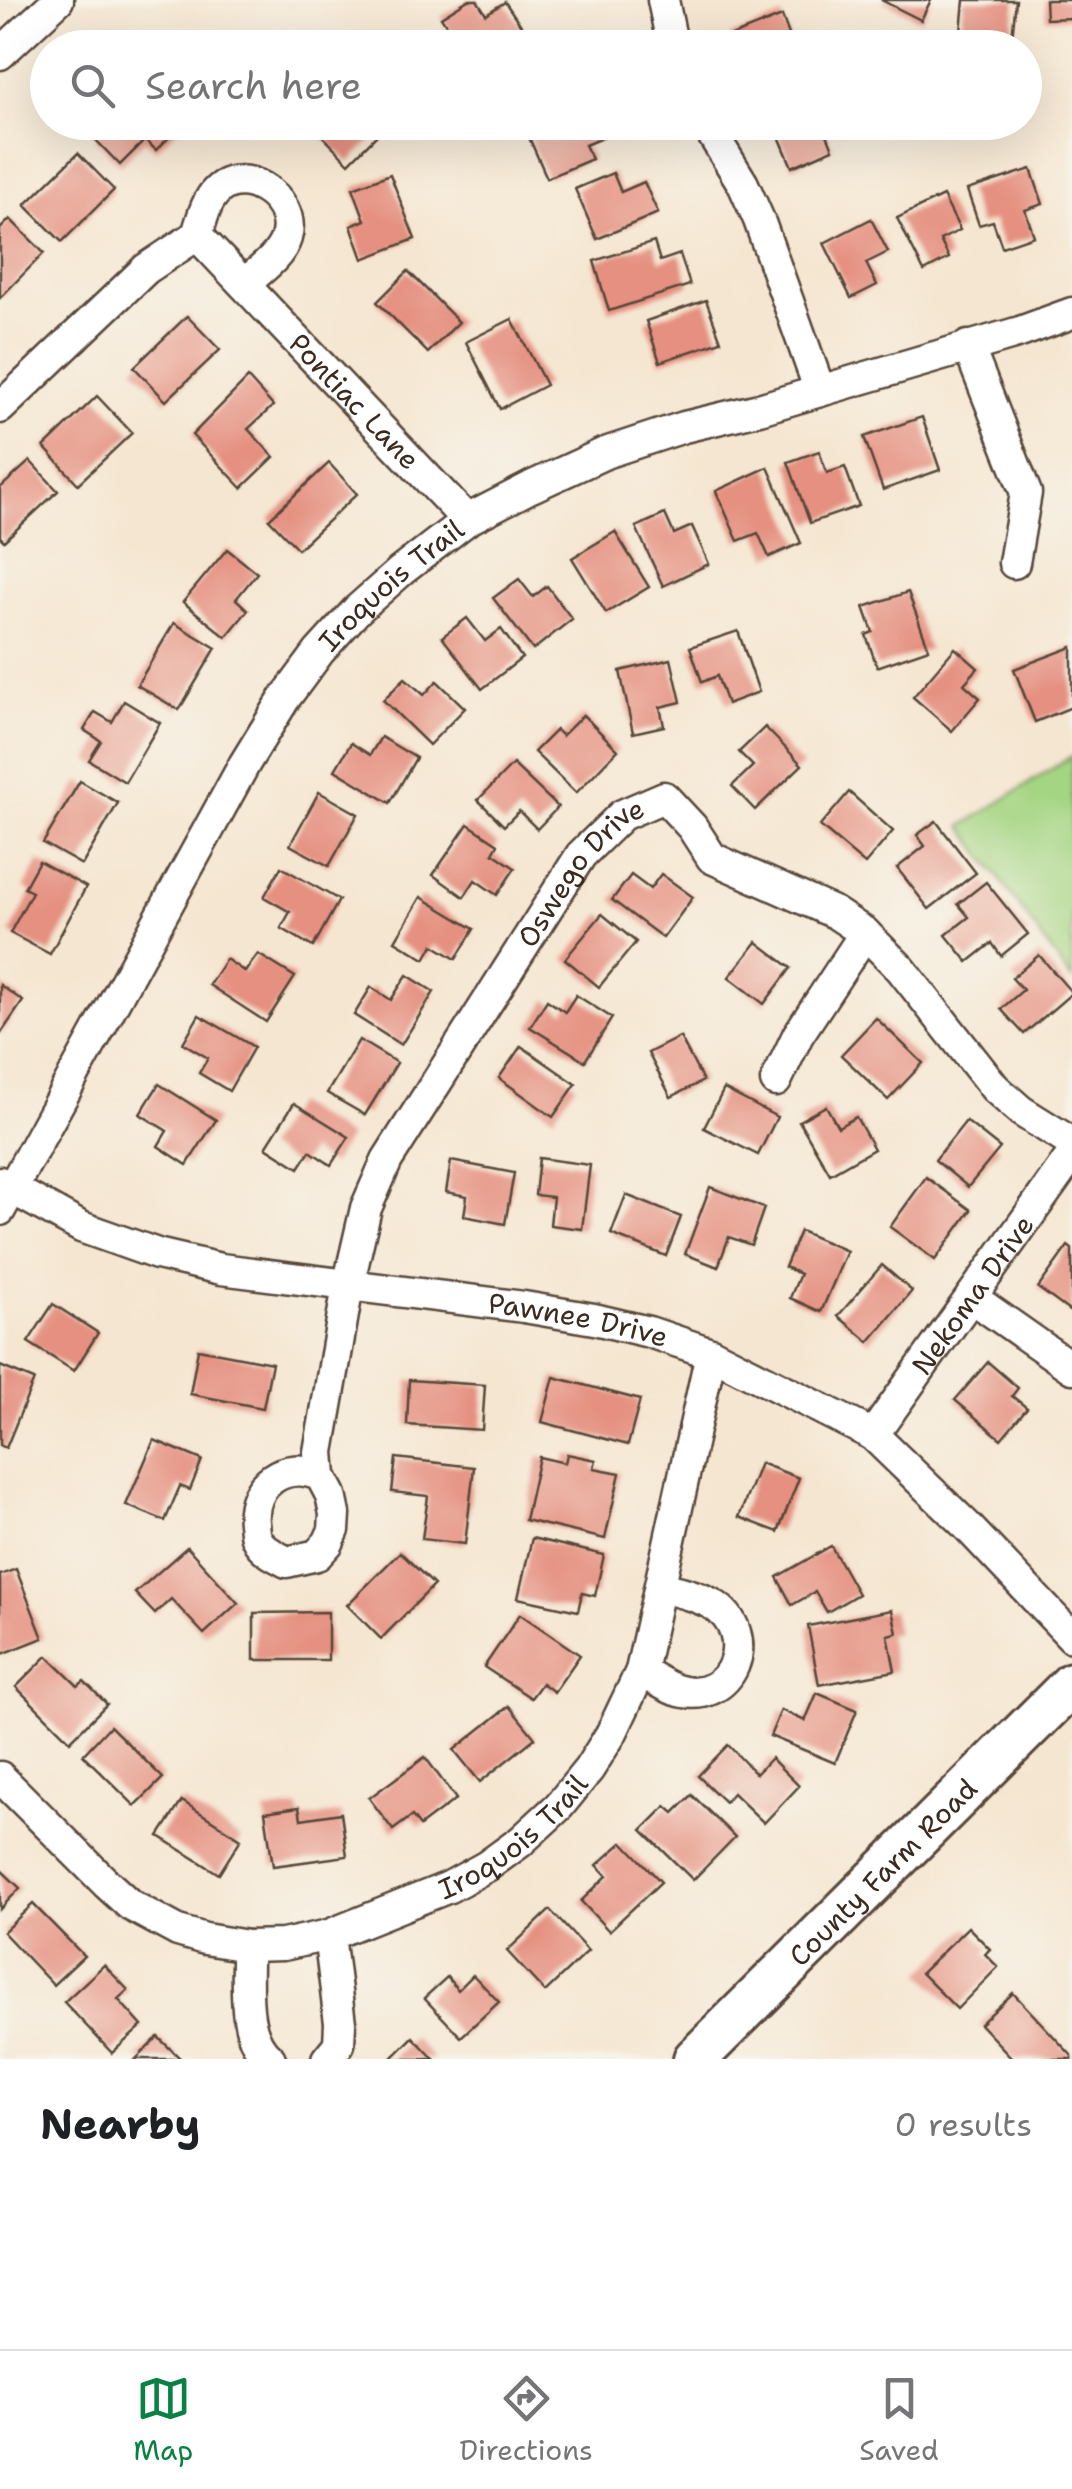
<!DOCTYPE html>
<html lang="en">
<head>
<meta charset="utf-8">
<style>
	body { margin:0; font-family:"Shantell Sans",sans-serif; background:#f6f6f6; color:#202124 }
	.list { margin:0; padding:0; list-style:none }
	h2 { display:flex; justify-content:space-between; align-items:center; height:130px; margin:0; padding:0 40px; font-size:42px }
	h2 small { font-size:32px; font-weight:400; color:#757577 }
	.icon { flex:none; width:55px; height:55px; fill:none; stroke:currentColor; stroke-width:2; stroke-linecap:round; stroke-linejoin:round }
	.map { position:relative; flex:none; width:1072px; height:2059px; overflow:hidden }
	.search { position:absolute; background:#fff; box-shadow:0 10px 40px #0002; left:30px; right:30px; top:30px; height:110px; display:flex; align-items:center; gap:25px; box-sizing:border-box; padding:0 35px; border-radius:55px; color:#757577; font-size:38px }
	.sheet { height:290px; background:#fff }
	nav { display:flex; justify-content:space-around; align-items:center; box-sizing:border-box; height:140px; border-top:2px solid #e0e0e0; background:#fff; font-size:28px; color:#757577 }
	nav a { display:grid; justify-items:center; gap:5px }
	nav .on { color:#0b8043 }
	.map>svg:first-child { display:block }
	.green { fill:#a4d583; stroke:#708050; stroke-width:2.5 }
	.building { fill:#e59080 }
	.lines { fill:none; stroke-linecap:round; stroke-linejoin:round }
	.minor-casing { stroke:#574639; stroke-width:35 }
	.secondary-casing { stroke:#574639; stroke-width:48 }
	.minor { stroke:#fff; stroke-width:30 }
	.secondary { stroke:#fff; stroke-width:42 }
	.labels { text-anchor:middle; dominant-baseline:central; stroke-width:8; stroke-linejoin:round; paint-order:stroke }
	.street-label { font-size:28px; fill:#3b2a1e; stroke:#f7f3e8 }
</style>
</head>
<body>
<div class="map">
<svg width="1072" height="2059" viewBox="0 0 1072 2059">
	<rect width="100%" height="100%" fill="#f7f3e8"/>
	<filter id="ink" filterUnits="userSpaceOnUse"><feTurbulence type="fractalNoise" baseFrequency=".01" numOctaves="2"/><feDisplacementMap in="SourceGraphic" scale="20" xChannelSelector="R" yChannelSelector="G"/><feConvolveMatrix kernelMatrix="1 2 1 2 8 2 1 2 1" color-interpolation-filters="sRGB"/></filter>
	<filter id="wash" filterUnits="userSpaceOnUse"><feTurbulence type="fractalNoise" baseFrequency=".0048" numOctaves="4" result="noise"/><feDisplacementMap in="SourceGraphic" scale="40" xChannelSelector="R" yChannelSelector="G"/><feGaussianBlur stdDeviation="2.25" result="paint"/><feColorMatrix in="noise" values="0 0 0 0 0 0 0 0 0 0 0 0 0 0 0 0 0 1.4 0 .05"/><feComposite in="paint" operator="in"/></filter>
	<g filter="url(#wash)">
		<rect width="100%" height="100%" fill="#f5e6d1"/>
		<!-- green -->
		<path class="green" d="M1072,756v224l-110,-154z"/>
		<g id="blocks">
			<!-- building -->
			<g class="building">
				<path d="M468,0h9l9,14 19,-12 17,25 -31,21h-30l-20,-31z"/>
				<path d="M881,0h50l-10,20z"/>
				<path d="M964,0h52l-4,38 -51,-6z"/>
				<path d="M1045,0h27v18l-26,1z"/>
				<path d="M782,16l12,32h-61l-4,-11z"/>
				<path d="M558,32l7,16h-42z"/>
				<path d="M109,122h68l4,4 -25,24 -11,-10 -25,25 -26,-27z"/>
				<path d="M309,122h63l9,9 -32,32z"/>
				<path d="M553,122h51l5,13 -24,10 7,14 -45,19 -20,-45z"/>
				<path d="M773,122h49l11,27 -41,18z"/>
				<path d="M78,153l36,37 -52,52 -37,-37z"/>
				<path d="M1031,169l12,35 -18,6 9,26 -32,11 -9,-26 -14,4 -12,-35z"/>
				<path d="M613,173l8,19 23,-10 14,31 -61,26 -22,-50z"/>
				<path d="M390,174l25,65 -52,20 -12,-33 14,-6 -12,-32z"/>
				<path d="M943,196l17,34 -20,10 9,18 -25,13 -27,-53z"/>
				<path d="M10,219l34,34 -44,45v-69z"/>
				<path d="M871,219l17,33 -22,11 11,22 -26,13 -27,-55z"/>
				<path d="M654,242l6,19 20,-7 10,31 -81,26 -15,-50z"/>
				<path d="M408,271l51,51 -31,31 -51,-51z"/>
				<path d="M706,300l15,41 -61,21 -14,-41z"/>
				<path d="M187,316l33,34 -54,51 -32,-34z"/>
				<path d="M512,319l34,66 -46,24 -34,-67z"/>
				<path d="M248,378l25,28 -25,23 26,28 -32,31 -50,-53z"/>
				<path d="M97,396l35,37 -54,51 -34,-37z"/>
				<path d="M922,417l18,53 -57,20 -19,-53z"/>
				<path d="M819,451l8,22 18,-6 14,39 -49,17 -22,-61z"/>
				<path d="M30,461l28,30 -54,50 -4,-4v-49z"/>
				<path d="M329,463l28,31 -59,55 -29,-30z"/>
				<path d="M768,467l33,76 -32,14 -11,-24 -20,8 -22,-50z"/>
				<path d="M665,514l9,20 18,-8 17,38 -46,22 -27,-59z"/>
				<path d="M615,532l34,55 -43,26 -34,-55z"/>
				<path d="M227,549l30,24 -21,26 12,11 -22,27 -43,-35z"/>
				<path d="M519,579l14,18 14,-11 25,33 -39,31 -40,-52z"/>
				<path d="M908,592l21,57 -52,18 -11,-32 7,-3 -9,-25z"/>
				<path d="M467,618l18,23 16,-12 21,29 -40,31 -40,-52z"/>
				<path d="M174,623l42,25 -37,62 -42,-25z"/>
				<path d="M738,631l21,61 -32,12 -10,-28 -15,6 -12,-35z"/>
				<path d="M1072,647v60l-37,15 -21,-53z"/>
				<path d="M955,648l23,20 -14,16 16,14 -28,33 -39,-34z"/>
				<path d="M671,659l10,43 -21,5 4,19 -31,7 -13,-62z"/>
				<path d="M405,678l19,17 13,-14 28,27 -36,37 -46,-45z"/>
				<path d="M124,701l36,22 -35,59 -36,-22 12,-19 -17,-11 11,-18 17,10z"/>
				<path d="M583,715l35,35 -42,43 -42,-41 22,-22 6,6z"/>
				<path d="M765,727l37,38 -47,45 -23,-24 21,-20 -14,-14z"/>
				<path d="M381,737l35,21 -26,45 -55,-33 16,-27 19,12z"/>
				<path d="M513,764l45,43 -21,22 -18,-18 -15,15 -26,-26z"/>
				<path d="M80,781l38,22 -36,62 -39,-22z"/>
				<path d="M319,792l39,22 -29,52 -39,-21z"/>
				<path d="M849,792l44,39 -28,33 -45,-38z"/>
				<path d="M936,821l40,52 -47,36 -32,-41 28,-22 -8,-11z"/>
				<path d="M468,824l30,20 -5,9 22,15 -18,27 -22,-15 -11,17 -31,-22z"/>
				<path d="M39,861l47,26 -36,67 -40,-21 22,-41 -8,-4z"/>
				<path d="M281,867l58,33 -26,47 -32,-19 9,-16 -26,-15z"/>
				<path d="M661,874l32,23 -30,41 -51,-38 19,-25 19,14z"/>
				<path d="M986,882l42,52 -27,22 -9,-13 -24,19 -22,-27 23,-18 -11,-13z"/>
				<path d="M421,897l53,32 -18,30 -23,-14 -8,14 -30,-18z"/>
				<path d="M602,914l34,28 -37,45 -34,-28z"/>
				<path d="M757,942l34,26 -27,36 -35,-27z"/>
				<path d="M258,954l37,23 -29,45 -57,-37 17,-26 19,13z"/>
				<path d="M1039,955l33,38 -48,41 -23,-25 22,-19 -11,-12z"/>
				<path d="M407,975l27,17 -33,53 -47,-30 17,-28 20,13z"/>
				<path d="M0,985l23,16 -23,34z"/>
				<path d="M576,995l36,23 -27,43 -55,-34 17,-27 18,12z"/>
				<path d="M199,1015l55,32 -25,44 -30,-18 9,-15 -25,-15z"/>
				<path d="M876,1018l47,45 -35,37 -47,-45z"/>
				<path d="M680,1037l23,44 -32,16 -23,-44z"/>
				<path d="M359,1040l38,23 -32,52 -38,-22z"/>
				<path d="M521,1046l55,38 -23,33 -54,-39z"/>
				<path d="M159,1084l57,36 -29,45 -29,-19 9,-15 -27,-17z"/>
				<path d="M724,1089l53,28 -19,38 -54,-27z"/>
				<path d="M294,1103l55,34 -18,28 -21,-14 -11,17 -33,-21z"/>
				<path d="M826,1106l12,21 18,-10 18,32 -44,25 -31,-53z"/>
				<path d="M966,1121l34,27 -32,39 -33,-27z"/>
				<path d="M539,1158l51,7 -8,64 -32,-4 3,-28 -18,-2z"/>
				<path d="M451,1161l63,12 -9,51 -41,-8 3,-20 -21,-4z"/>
				<path d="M926,1177l45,33 -36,50 -45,-33z"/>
				<path d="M710,1187l54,21 -13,37 -22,-8 -11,30 -33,-13z"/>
				<path d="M626,1195l55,22 -15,39 -55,-22z"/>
				<path d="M800,1231l47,20 -26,61 -31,-14 10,-24 -15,-7z"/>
				<path d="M1068,1246l4,3v64l-34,-25z"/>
				<path d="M882,1265l30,26 -43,51 -31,-26z"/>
				<path d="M53,1304l45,29 -24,38 -46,-29z"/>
				<path d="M198,1349l74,14 -9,45 -73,-14z"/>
				<path d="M988,1362l30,26 -6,8 15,12 -26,31 -46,-39z"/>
				<path d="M0,1366l34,14 -28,68 -6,-3z"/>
				<path d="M554,1377l86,23 -12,45 -86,-23z"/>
				<path d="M409,1380l76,5 -3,45 -75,-5z"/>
				<path d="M154,1440l48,20 -12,30 -10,-4 -15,35 -39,-16z"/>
				<path d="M567,1454l29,6 -2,8 26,5 -15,66 -80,-19 14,-63 26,6z"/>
				<path d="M396,1458l78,9 -9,77 -43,-5 6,-43 -36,-4z"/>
				<path d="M760,1463l39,15 -21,54 -39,-15z"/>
				<path d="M532,1538l72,17 -9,41 -13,-3 -4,18 -60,-13z"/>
				<path d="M831,1546l27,48 -31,18 -12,-20 -23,13 -15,-28z"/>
				<path d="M187,1547l51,56 -34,31 -33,-35 -16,15 -20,-21z"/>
				<path d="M400,1552l34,33 -53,54 -34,-34z"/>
				<path d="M16,1569l27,69 -43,17v-80z"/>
				<path d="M892,1610l5,23 -9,2 7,36 -76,14 -11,-59z"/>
				<path d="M328,1612v48h-74v-47z"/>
				<path d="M520,1614l60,41 -26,37 -12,-9 -11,15 -47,-31z"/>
				<path d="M47,1656l31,30 6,-5 23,23 -37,37 -54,-54z"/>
				<path d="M817,1693l40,17 -22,53 -65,-27 11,-26 24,11z"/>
				<path d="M509,1706l26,32 -55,44 -26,-32z"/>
				<path d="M110,1726l53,52 -28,28 -52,-51z"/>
				<path d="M728,1745l28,29 15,-16 28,28 -35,37 -31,-30 -8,9 -27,-26z"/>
				<path d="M425,1757l31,42 -36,27 -8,-10 -19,14 -24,-32z"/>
				<path d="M692,1795l43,42 -42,43 -51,-50 24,-24 8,7z"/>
				<path d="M182,1801l59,38 -22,35 -60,-38z"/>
				<path d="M299,1807l2,12 40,-6 6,43 -74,10 -8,-54z"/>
				<path d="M623,1842l38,40 -52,49 -28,-30 26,-25 -10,-11z"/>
				<path d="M0,1869l20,19 -20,21z"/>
				<path d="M33,1904l51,52 -31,29 -50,-53z"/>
				<path d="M550,1910l38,41 -43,41 -38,-41z"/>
				<path d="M968,1927l22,22 -5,5 13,13 -41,42 -36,-36z"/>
				<path d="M104,1965l24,25 -10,9 24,27 -30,27 -48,-51z"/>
				<path d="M473,1975l26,27 -38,35 -37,-39 23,-21 11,13z"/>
				<path d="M1013,1993l59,63v3h-59l-33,-35z"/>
				<path d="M158,2037l23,22h-45z"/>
				<path d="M413,2037l21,22h-43z"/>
			</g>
		</g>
	</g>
	<g filter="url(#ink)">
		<use href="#blocks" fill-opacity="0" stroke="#574639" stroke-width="2.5"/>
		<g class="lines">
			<defs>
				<g id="minor">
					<path d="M663,0l10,48"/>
					<path d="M0,54l58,-54"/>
					<path d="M705,122l38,62 16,36 61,171"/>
					<path d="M197,235c4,-12 7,-27 14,-37 25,-40 88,-1 75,40 -6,19 -27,33 -42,46"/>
					<path d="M968,346l58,147 -12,70"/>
					<path id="s1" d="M0,408l146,-139 51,-34 270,285"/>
					<path d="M776,1081l22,-46 67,-102"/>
					<path id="s2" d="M0,1182l81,45 76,27 64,15 303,38 70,12 55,13 62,21 162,82 94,91 105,111"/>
					<path id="s3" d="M0,1210l245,-447 40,-65 34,-46 38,-42 44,-39 66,-51 64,-33 74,-34 79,-26 75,-18 261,-77 52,-19"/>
					<path d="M971,1297l101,71"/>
					<path id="s4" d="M873,1435l199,-280"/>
					<path id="s5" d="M321,1476c-36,-17 -71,8 -67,47 1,5 0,11 3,16 5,11 20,18 30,23l30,-7 11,-12 6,-13 1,-16 -4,-19 -10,-19 -2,-24 29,-166 18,-78 21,-48 194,-305 41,-40 42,-18 28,30 20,31 123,55 30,20 36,36 94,119 26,23 51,32"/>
					<path d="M641,1671c11,6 23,15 35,19 57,18 85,-57 36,-86 -16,-9 -35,-13 -52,-17"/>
					<path id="s6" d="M0,1777l106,106 24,22 48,26 27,8 42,7 36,-1 46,-10 120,-48 38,-21 33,-24 39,-36 30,-37 22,-35 30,-63 70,-318"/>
					<path d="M247,1946c1,35 -7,89 23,113"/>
					<path d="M327,2059l12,-15 1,-21 -11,-88"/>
				</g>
				<g id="secondary">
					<path id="s7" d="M695,2059l377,-375"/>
				</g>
			</defs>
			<!-- minor casing -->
			<use href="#minor" class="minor-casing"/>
			<!-- secondary casing -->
			<use href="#secondary" class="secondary-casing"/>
			<!-- minor -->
			<use href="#minor" class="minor"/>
			<!-- secondary -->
			<use href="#secondary" class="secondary"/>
		</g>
	</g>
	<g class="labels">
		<!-- street labels -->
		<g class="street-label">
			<text stroke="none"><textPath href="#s1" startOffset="492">Pontiac Lane</textPath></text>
			<text stroke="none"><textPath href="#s3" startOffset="742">Iroquois Trail</textPath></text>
			<text stroke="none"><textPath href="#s5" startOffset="948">Oswego Drive</textPath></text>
			<text stroke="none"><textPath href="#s4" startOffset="172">Nekoma Drive</textPath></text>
			<text stroke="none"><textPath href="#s2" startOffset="600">Pawnee Drive</textPath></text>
			<text stroke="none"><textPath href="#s6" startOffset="602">Iroquois Trail</textPath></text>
			<text stroke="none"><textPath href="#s7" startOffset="265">County Farm Road</textPath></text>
		</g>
	</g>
</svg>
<div class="search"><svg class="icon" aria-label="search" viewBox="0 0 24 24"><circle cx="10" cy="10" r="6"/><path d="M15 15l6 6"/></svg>Search here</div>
</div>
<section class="sheet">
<h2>Nearby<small>0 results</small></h2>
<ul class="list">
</ul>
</section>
<nav>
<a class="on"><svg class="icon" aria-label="map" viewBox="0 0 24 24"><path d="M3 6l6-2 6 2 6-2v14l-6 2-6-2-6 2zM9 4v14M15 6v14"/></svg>Map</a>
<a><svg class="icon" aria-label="directions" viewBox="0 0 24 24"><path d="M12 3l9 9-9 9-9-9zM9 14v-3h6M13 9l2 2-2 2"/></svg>Directions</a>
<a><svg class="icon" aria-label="saved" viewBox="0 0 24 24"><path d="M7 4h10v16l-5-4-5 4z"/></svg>Saved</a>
</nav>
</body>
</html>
